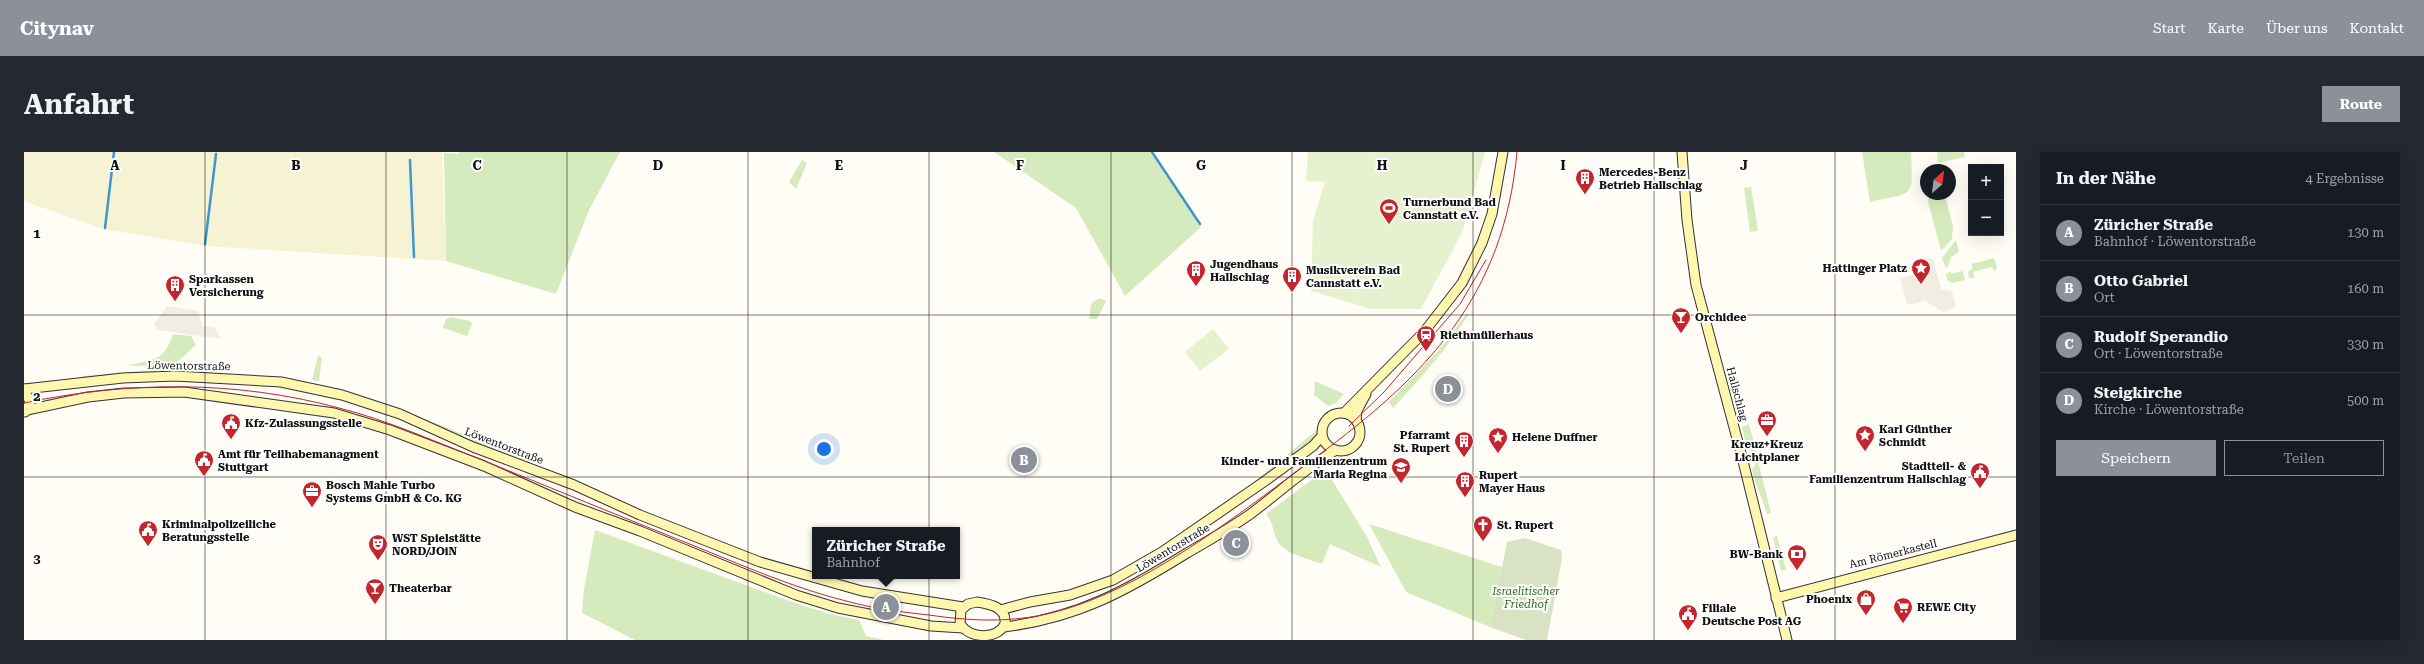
<!DOCTYPE html>
<html lang="de">
<head>
<meta charset="utf-8">
<style>
	body { margin:0; font-family:"Roboto Serif",serif; background:#242831; color:#f1f3f6 }
	.controls { position:absolute; right:12px; top:12px; display:grid; overflow:hidden; border-radius:0px; box-shadow:0 4px 16px #0002 }
	.controls button { width:36px; height:36px; display:grid; place-items:center; padding:0; border:0; border-bottom:1px solid #363941; background:#171b24; color:#f1f3f6; font:20px sans-serif }
	.compass { position:absolute; left:1896px; top:12px; width:36px; height:36px; border-radius:50%; background:#171b24; box-shadow:0 4px 16px #0002; rotate:28deg }
	.you { position:absolute; left:800px; top:297px; width:14px; height:14px; margin:-10px; border:3px solid #fff; border-radius:50%; background:#1a73e8; box-shadow:0 0 0 6px #1a73e833 }
	.badge { display:grid; place-items:center; width:26px; height:26px; border-radius:50%; background:#8c9099; color:#fff; font-size:13px; font-weight:700 }
	.pin { position:absolute; translate:-50% -50%; border:2px solid #fff; box-shadow:0 1px 4px #0006 }
	.popup { position:absolute; left:788px; top:375px; width:148px; height:52px; box-sizing:border-box; display:grid; place-content:center; border-radius:0px; background:#171b24; filter:drop-shadow(0 1px 3px #0005); font-size:13px; white-space:nowrap; color:#9ea1a6 }
	.popup b { font-size:15px; color:#f1f3f6 }
	.popup::after { content:''; position:absolute; left:50%; top:100%; margin-left:-8px; border:8px solid transparent; border-top-color:#171b24 }
	.list { margin:0; padding:0; list-style:none }
	h2 { display:flex; justify-content:space-between; align-items:center; height:52px; margin:0; padding:0 16px; font-size:17px }
	h2 small { font-size:13px; font-weight:400; color:#9ea1a6 }
	.list li { display:grid; grid-template-columns:26px 1fr auto; gap:12px; align-items:center; box-sizing:border-box; height:56px; padding:0 16px; border-top:1px solid #363941 }
	.list b { display:block; font-size:15px; white-space:nowrap }
	.list p { margin:0; font-size:13px; white-space:nowrap; color:#9ea1a6 }
	.list em { font-size:13px; font-style:normal; color:#9ea1a6 }
	.actions { display:flex; gap:8px; padding:12px 16px }
	.actions a { flex:1; padding:9px 0; border:1px solid #8c9099; border-radius:0px; text-align:center; font-size:14px; color:#8c9099 }
	.actions .main { background:#8c9099; color:#fff }
	.map { position:relative; flex:none; width:1992px; height:488px; overflow:hidden; border-radius:0px }
	header { display:flex; align-items:center; gap:24px; box-sizing:border-box; height:56px; padding:0 20px; background:#8c9099; color:#fff }
	header strong { font-size:19px }
	nav { display:flex; gap:22px; margin-inline-start:auto; font-size:14px }
	.intro { display:flex; align-items:center; justify-content:space-between; box-sizing:border-box; height:96px; padding:0 24px }
	h1 { margin:0; font-size:28px }
	.button { padding:10px 18px; border-radius:0px; background:#8c9099; color:#fff; font-size:14px; font-weight:700 }
	main { display:flex; gap:24px; padding:0 24px }
	aside { flex:1; background:#171b24; border-radius:0px; box-shadow:0 4px 16px #0002 }
	.map>svg:first-child { display:block }
	.farmland { fill:#f6f3d4 }
	.green { fill:#d5ebbd }
	.cemetery { fill:#d9e3c4 }
	.pitch { fill:#e6f2cf }
	.plaza { fill:#f1ede2 }
	.lines { fill:none; stroke-linecap:round; stroke-linejoin:round }
	.stream { stroke:#3f96cf; stroke-width:2.5 }
	.secondary-casing { stroke:#333; stroke-width:11 }
	.secondary { stroke:#fff6b0; stroke-width:9 }
	.tram { stroke:#c4262e; stroke-width:1 }
	.grid { fill:none; stroke:#111; stroke-width:1; stroke-opacity:0.55 }
	.labels { text-anchor:middle; dominant-baseline:central; stroke-width:4; stroke-linejoin:round; paint-order:stroke }
	.poi-label { font-size:11px; font-weight:bold; fill:#111; stroke:#fff; text-anchor:start }
	.street-label { font-size:11px; fill:#111; stroke:#fff }
	.park-label { font-size:11px; font-style:italic; fill:#2f6b1f; stroke:#fff }
	.grid-label { font-size:13px; text-anchor:middle; font-weight:bold; fill:#111; stroke:#fff; stroke-width:4; stroke-linejoin:round; paint-order:stroke }
</style>
</head>
<body>
<header>
<strong>Citynav</strong>
<nav><a>Start</a><a>Karte</a><a>Über uns</a><a>Kontakt</a></nav>
</header>
<div class="intro"><h1>Anfahrt</h1><a class="button">Route</a></div>
<main>
<div class="map">
<svg width="1992" height="488" viewBox="0 0 1992 488">
	<rect width="100%" height="100%" fill="#fffdf5"/>
	<!-- farmland -->
	<path class="farmland" d="M0,0h418l4,109 -241,-15 -102,-17 -79,-28z"/>
	<!-- green -->
	<g class="green">
		<path d="M435,0h161l-31,58 -33,84 -110,-33 -2,-108 15,1z"/>
		<path d="M970,0h157l50,75 -76,69 -49,-88z"/>
		<path d="M1838,0h49c2,47 4,40 -41,50z"/>
		<path d="M1913,0h27l1,5 -27,6z"/>
		<path d="M778,8l5,3 -11,26 -7,-7z"/>
		<path d="M1727,35l7,44 -8,1 -6,-44z"/>
		<path d="M1905,42h16l8,33 -1,12 -10,11h-1l-13,-48z"/>
		<path d="M1932,88l3,12 -8,5 -3,10 -2,1 -4,-10z"/>
		<path d="M1970,106l3,9 -2,5 -3,-5 -19,5 1,6h-5l-1,-6 4,-3v-5z"/>
		<path d="M1927,119v3l12,-3 2,9 -13,3 -5,-3 -1,-6z"/>
		<path d="M1075,146l7,3 -9,18h-8l2,-15z"/>
		<path d="M1443,161l2,1c-22,35 -48,64 -76,94l-4,-6 50,-52z"/>
		<path d="M427,165l19,4 2,3 -5,12 -24,-8 3,-9z"/>
		<path d="M149,182l18,2 5,9 -22,20 -47,1c26,-7 37,-4 46,-32z"/>
		<path d="M294,203l4,3 -3,23 -7,-1z"/>
		<path d="M137,217l-7,4 -68,5 -4,-2z"/>
		<path d="M1712,222l12,47 -7,2 -12,-48z"/>
		<path d="M1291,229l29,13 -8,9 -8,3 -14,-11z"/>
		<path d="M409,270l98,40 -2,2 -96,-39z"/>
		<path d="M1725,272l8,30 -10,-5 -5,-22z"/>
		<path d="M1294,277l-6,13 -58,42v-2z"/>
		<path d="M1734,309l13,52 -4,1 -14,-39 -1,-6z"/>
		<path d="M1294,323l14,5 35,57 14,30 -51,-23 -8,20c-12,-5 -37,-10 -44,-22 -5,-9 -5,-21 -12,-28z"/>
		<path d="M1345,372l133,43 -12,60 -84,-35z"/>
		<path d="M571,378l200,73 35,11 29,6 7,16 18,4h-249l-53,-27 2,-24z"/>
		<path d="M1753,384l9,34 -5,1 -8,-34z"/>
	</g>
	<!-- cemetery -->
	<path class="cemetery" d="M1501,386l36,12 1,8 -15,82h-21l-36,-13 17,-85z"/>
	<!-- pitch -->
	<g class="pitch">
		<path d="M1284,0h177l-22,79 -42,78h-50l-60,-18 2,-71 12,-38 -19,-1z"/>
		<path d="M1189,177l16,20 -29,22 -15,-19z"/>
	</g>
	<!-- plaza -->
	<g class="plaza">
		<path d="M1909,106l8,31 11,2 4,16 -13,5 -18,-11 -18,4 -7,-27 20,-4 -3,-14z"/>
		<path d="M143,154l31,5 4,15 13,2 6,11 -64,-9 -3,-6z"/>
	</g>
	<g class="lines">
		<!-- stream -->
		<g class="stream">
			<path d="M1128,0l48,72"/>
			<path d="M386,8l4,97"/>
			<path d="M81,76l9,-76"/>
			<path d="M181,92l11,-90"/>
		</g>
		<defs>
			<g id="secondary">
				<path d="M1658,0l5,68 9,65 47,176 44,179"/>
				<path d="M0,237l99,-11 52,-2 106,6 61,13 58,19 73,33 101,38 66,30 120,47 102,29 101,16"/>
				<path d="M0,237l6,13 -5,10"/>
				<path d="M3,258l61,-13 36,-4 60,-1 150,21 56,17 94,36 91,41 65,24 156,64 42,13 93,18 32,2"/>
				<path d="M1320,261l80,-81 38,-49 20,-40 10,-29 11,-62"/>
				<circle cx="1317" cy="280" r="19"/>
				<path d="M1332,268l1,-9 9,-17"/>
				<path d="M1752,446l240,-63"/>
				<path d="M953,450c13,2 30,5 28,22 -8,16 -35,15 -45,0l1,-14 7,-6z"/>
				<path d="M976,458l30,-8 40,-7 43,-15 49,-28 103,-71 48,-35 9,-10"/>
				<path d="M980,475c73,-9 122,-36 183,-74 21,-12 42,-24 62,-38 29,-21 56,-47 87,-65"/>
			</g>
		</defs>
		<!-- secondary casing -->
		<use href="#secondary" class="secondary-casing"/>
		<!-- secondary -->
		<use href="#secondary" class="secondary"/>
		<!-- tram -->
		<g class="tram">
			<path d="M0,251c105,-22 211,-23 315,5 48,12 94,33 141,51 71,29 142,58 212,86 52,21 104,44 158,57 26,7 52,10 79,13 41,6 81,8 122,-2 92,-22 189,-100 265,-156 111,-82 188,-161 201,-305"/>
			<path d="M1325,274l35,-34 76,-88 26,-44"/>
		</g>
	</g>
	<!-- grid -->
	<path class="grid" d="M181,0v488M362,0v488M543,0v488M724,0v488M905,0v488M1087,0v488M1268,0v488M1449,0v488M1630,0v488M1811,0v488M0,163h1992M0,325h1992"/>
	<!-- icons -->
	<defs>
		<symbol id="building-pin" viewBox="-11 -11 22 30"><path d="M0 17L-7.5 6A9.5 9.5 0 1 1 7.5 6Z" fill="#c4262e" stroke="#fff"/><path d="M-4-6H4V6H1V3H-1V6H-4ZM-2.5-4.3h1.7v1.8h-1.7ZM.8-4.3h1.7v1.8H.8ZM-2.5-1h1.7V.8h-1.7ZM.8-1h1.7V.8H.8Z" fill="#fff"/></symbol>
		<symbol id="stadium-pin" viewBox="-11 -11 22 30"><path d="M0 17L-7.5 6A9.5 9.5 0 1 1 7.5 6Z" fill="#c4262e" stroke="#fff"/><path d="M0-5a6.5 5 0 1 0 0 10a6.5 5 0 1 0 0-10ZM-3.5-1.8h7v3.6h-7Z" fill="#fff"/></symbol>
		<symbol id="sight-pin" viewBox="-11 -11 22 30"><path d="M0 17L-7.5 6A9.5 9.5 0 1 1 7.5 6Z" fill="#c4262e" stroke="#fff"/><path d="M0-6L1.8-2.2L6-1.7L2.9 1.2L3.7 5.4L0 3.3L-3.7 5.4L-2.9 1.2L-6-1.7L-1.8-2.2Z" fill="#fff"/></symbol>
		<symbol id="bar-pin" viewBox="-11 -11 22 30"><path d="M0 17L-7.5 6A9.5 9.5 0 1 1 7.5 6Z" fill="#c4262e" stroke="#fff"/><path d="M-6-5H6L.8 .8V4.5H3.5V6h-7V4.5H-.8V.8Z" fill="#fff"/></symbol>
		<symbol id="station-pin" viewBox="-11 -11 22 30"><path d="M0 17L-7.5 6A9.5 9.5 0 1 1 7.5 6Z" fill="#c4262e" stroke="#fff"/><path d="M-3-6H3Q5-6 5-4V2Q5 4 3 4L4.5 6H3L1.5 4h-3L-3 6H-4.5L-3 4Q-5 4-5 2V-4Q-5-6-3-6ZM-3.5-4v3h7v-3ZM-3.5 1v1.5H-2V1ZM2 1v1.5H3.5V1Z" fill="#fff"/></symbol>
		<symbol id="office-pin" viewBox="-11 -11 22 30"><path d="M0 17L-7.5 6A9.5 9.5 0 1 1 7.5 6Z" fill="#c4262e" stroke="#fff"/><path d="M-6-3h4V-5.5h4V-3h4V5H-6ZM-1-4.5V-3h2v-1.5ZM-6 0V1H6V0Z" fill="#fff"/></symbol>
		<symbol id="civic-pin" viewBox="-11 -11 22 30"><path d="M0 17L-7.5 6A9.5 9.5 0 1 1 7.5 6Z" fill="#c4262e" stroke="#fff"/><path d="M-.6-6.5H3V-4.5H.6V-3L4-1V1h2V6H-6V1h2V-1L-.6-3ZM-1.2 2.5V6h2.4V2.5Z" fill="#fff"/></symbol>
		<symbol id="school-pin" viewBox="-11 -11 22 30"><path d="M0 17L-7.5 6A9.5 9.5 0 1 1 7.5 6Z" fill="#c4262e" stroke="#fff"/><path d="M0-5L7-2L0 1L-7-2ZM-4 1L0 2.5L4 1V4Q0 6-4 4Z" fill="#fff"/></symbol>
		<symbol id="church-pin" viewBox="-11 -11 22 30"><path d="M0 17L-7.5 6A9.5 9.5 0 1 1 7.5 6Z" fill="#c4262e" stroke="#fff"/><path d="M-1.2-6h2.4v3.5h3.3v2.4h-3.3V6h-2.4V-.1h-3.3v-2.4h3.3Z" fill="#fff"/></symbol>
		<symbol id="theatre-pin" viewBox="-11 -11 22 30"><path d="M0 17L-7.5 6A9.5 9.5 0 1 1 7.5 6Z" fill="#c4262e" stroke="#fff"/><path d="M-5-5.5Q0-4 5-5.5V0Q5 5 0 6Q-5 5-5 0ZM-3.3-2.5H-1v1.5H-3.3ZM1-2.5H3.3v1.5H1ZM-2.8 1Q0 5.5 2.8 1Z" fill="#fff"/></symbol>
		<symbol id="bank-pin" viewBox="-11 -11 22 30"><path d="M0 17L-7.5 6A9.5 9.5 0 1 1 7.5 6Z" fill="#c4262e" stroke="#fff"/><path d="M-6-4H6V4H-6ZM0-2.3a2.3 2.3 0 1 0 0 4.6a2.3 2.3 0 1 0 0-4.6Z" fill="#fff"/></symbol>
		<symbol id="shop-pin" viewBox="-11 -11 22 30"><path d="M0 17L-7.5 6A9.5 9.5 0 1 1 7.5 6Z" fill="#c4262e" stroke="#fff"/><path d="M-5-2.5h2.3a2.7 3.5 0 0 1 5.4 0H5L5.5 6h-11ZM-1.5-2.5h3a1.5 2.3 0 0 0-3 0Z" fill="#fff"/></symbol>
		<symbol id="supermarket-pin" viewBox="-11 -11 22 30"><path d="M0 17L-7.5 6A9.5 9.5 0 1 1 7.5 6Z" fill="#c4262e" stroke="#fff"/><path d="M-6-5.5h2.5l.6 2H6L4.5 2H-2.5L-4.4-4H-6ZM-1.5 3.2a1.3 1.3 0 1 0 .1 0ZM3 3.2a1.3 1.3 0 1 0 .1 0Z" fill="#fff"/></symbol>
	</defs>
	<g fill-rule="evenodd">
		<use href="#building-pin" x="1550" y="15" width="22" height="30"/>
		<use href="#stadium-pin" x="1354" y="45" width="22" height="30"/>
		<use href="#sight-pin" x="1886" y="105" width="22" height="30"/>
		<use href="#building-pin" x="1161" y="107" width="22" height="30"/>
		<use href="#building-pin" x="1257" y="113" width="22" height="30"/>
		<use href="#building-pin" x="140" y="122" width="22" height="30"/>
		<use href="#bar-pin" x="1646" y="154" width="22" height="30"/>
		<use href="#station-pin" x="1391" y="172" width="22" height="30"/>
		<use href="#office-pin" x="1732" y="257" width="22" height="30"/>
		<use href="#civic-pin" x="196" y="260" width="22" height="30"/>
		<use href="#sight-pin" x="1830" y="272" width="22" height="30"/>
		<use href="#sight-pin" x="1463" y="274" width="22" height="30"/>
		<use href="#building-pin" x="1429" y="278" width="22" height="30"/>
		<use href="#civic-pin" x="169" y="297" width="22" height="30"/>
		<use href="#school-pin" x="1366" y="304" width="22" height="30"/>
		<use href="#civic-pin" x="1945" y="309" width="22" height="30"/>
		<use href="#building-pin" x="1430" y="318" width="22" height="30"/>
		<use href="#office-pin" x="277" y="328" width="22" height="30"/>
		<use href="#church-pin" x="1448" y="362" width="22" height="30"/>
		<use href="#civic-pin" x="113" y="367" width="22" height="30"/>
		<use href="#theatre-pin" x="343" y="381" width="22" height="30"/>
		<use href="#bank-pin" x="1762" y="391" width="22" height="30"/>
		<use href="#bar-pin" x="340" y="425" width="22" height="30"/>
		<use href="#shop-pin" x="1831" y="436" width="22" height="30"/>
		<use href="#supermarket-pin" x="1868" y="444" width="22" height="30"/>
		<use href="#civic-pin" x="1653" y="451" width="22" height="30"/>
	</g>
	<g class="labels">
		<!-- poi labels -->
		<g class="poi-label">
			<text x="1575" y="20">Mercedes-Benz<tspan x="1575" dy="13">Betrieb Hallschlag</tspan></text>
			<text x="1379" y="50">Turnerbund Bad<tspan x="1379" dy="13">Cannstatt e.V.</tspan></text>
			<text x="1186" y="112">Jugendhaus<tspan x="1186" dy="13">Hallschlag</tspan></text>
			<text x="1883" y="116" text-anchor="end">Hattinger Platz</text>
			<text x="1282" y="118">Musikverein Bad<tspan x="1282" dy="13">Cannstatt e.V.</tspan></text>
			<text x="165" y="127">Sparkassen<tspan x="165" dy="13">Versicherung</tspan></text>
			<text x="1671" y="165">Orchidee</text>
			<text x="1416" y="183">Riethmüllerhaus</text>
			<text x="221" y="271">Kfz-Zulassungsstelle</text>
			<text x="1855" y="277">Karl Günther<tspan x="1855" dy="13">Schmidt</tspan></text>
			<text x="1426" y="283" text-anchor="end">Pfarramt<tspan x="1426" dy="13">St. Rupert</tspan></text>
			<text x="1488" y="285">Helene Duffner</text>
			<text x="1743" y="292" text-anchor="middle">Kreuz+Kreuz<tspan x="1743" dy="13">Lichtplaner</tspan></text>
			<text x="194" y="302">Amt für Teilhabemanagment<tspan x="194" dy="13">Stuttgart</tspan></text>
			<text x="1363" y="309" text-anchor="end">Kinder- und Familienzentrum<tspan x="1363" dy="13">Maria Regina</tspan></text>
			<text x="1942" y="314" text-anchor="end">Stadtteil- &amp;<tspan x="1942" dy="13">Familienzentrum Hallschlag</tspan></text>
			<text x="1455" y="323">Rupert<tspan x="1455" dy="13">Mayer Haus</tspan></text>
			<text x="302" y="333">Bosch Mahle Turbo<tspan x="302" dy="13">Systems GmbH &amp; Co. KG</tspan></text>
			<text x="138" y="372">Kriminalpolizeiliche<tspan x="138" dy="13">Beratungsstelle</tspan></text>
			<text x="1473" y="373">St. Rupert</text>
			<text x="368" y="386">WST Spielstätte<tspan x="368" dy="13">NORD/JOiN</tspan></text>
			<text x="1759" y="402" text-anchor="end">BW-Bank</text>
			<text x="365" y="436">Theaterbar</text>
			<text x="1828" y="447" text-anchor="end">Phoenix</text>
			<text x="1893" y="455">REWE City</text>
			<text x="1678" y="456">Filiale<tspan x="1678" dy="13">Deutsche Post AG</tspan></text>
		</g>
		<!-- street labels -->
		<g class="street-label">
			<text transform="translate(165 214) rotate(1)">Löwentorstraße</text>
			<text transform="translate(1713 242) rotate(75)">Hallschlag</text>
			<text transform="translate(480 294) rotate(21)">Löwentorstraße</text>
			<text transform="translate(1149 396) rotate(-31)">Löwentorstraße</text>
			<text transform="translate(1869 402) rotate(-14)">Am Römerkastell</text>
		</g>
		<!-- park labels -->
		<g class="park-label">
			<text x="1502" y="439">Israelitischer<tspan x="1502" dy="13">Friedhof</tspan></text>
		</g>
	</g>
	<g class="grid-label">
		<text x="91" y="18">A</text>
		<text x="272" y="18">B</text>
		<text x="453" y="18">C</text>
		<text x="634" y="18">D</text>
		<text x="815" y="18">E</text>
		<text x="996" y="18">F</text>
		<text x="1177" y="18">G</text>
		<text x="1358" y="18">H</text>
		<text x="1539" y="18">I</text>
		<text x="1720" y="18">J</text>
		<text x="13" y="86">1</text>
		<text x="13" y="249">2</text>
		<text x="13" y="411">3</text>
	</g>
</svg>
<div class="controls">
<button>+</button>
<button>−</button>
</div>
<svg class="compass" viewBox="-18 -18 36 36"><path d="M0-13l5 13h-10z" fill="#e53935"/><path d="M0 13l5-13h-10z" fill="#9ea1a6"/></svg>
<div class="you"></div>
<div class="pin badge" style="left:862px;top:455px">A</div>
<div class="popup"><b>Züricher Straße</b>Bahnhof</div>
<div class="pin badge" style="left:1000px;top:308px">B</div>
<div class="pin badge" style="left:1212px;top:391px">C</div>
<div class="pin badge" style="left:1424px;top:237px">D</div>
</div>
<aside>
<h2>In der Nähe<small>4 Ergebnisse</small></h2>
<ul class="list">
<li><span class="badge">A</span><div><b>Züricher Straße</b><p>Bahnhof · Löwentorstraße</p></div><em>130 m</em></li>
<li><span class="badge">B</span><div><b>Otto Gabriel</b><p>Ort</p></div><em>160 m</em></li>
<li><span class="badge">C</span><div><b>Rudolf Sperandio</b><p>Ort · Löwentorstraße</p></div><em>330 m</em></li>
<li><span class="badge">D</span><div><b>Steigkirche</b><p>Kirche · Löwentorstraße</p></div><em>500 m</em></li>
</ul>
<div class="actions"><a class="main">Speichern</a><a>Teilen</a></div>
</aside>
</main>
</body>
</html>
